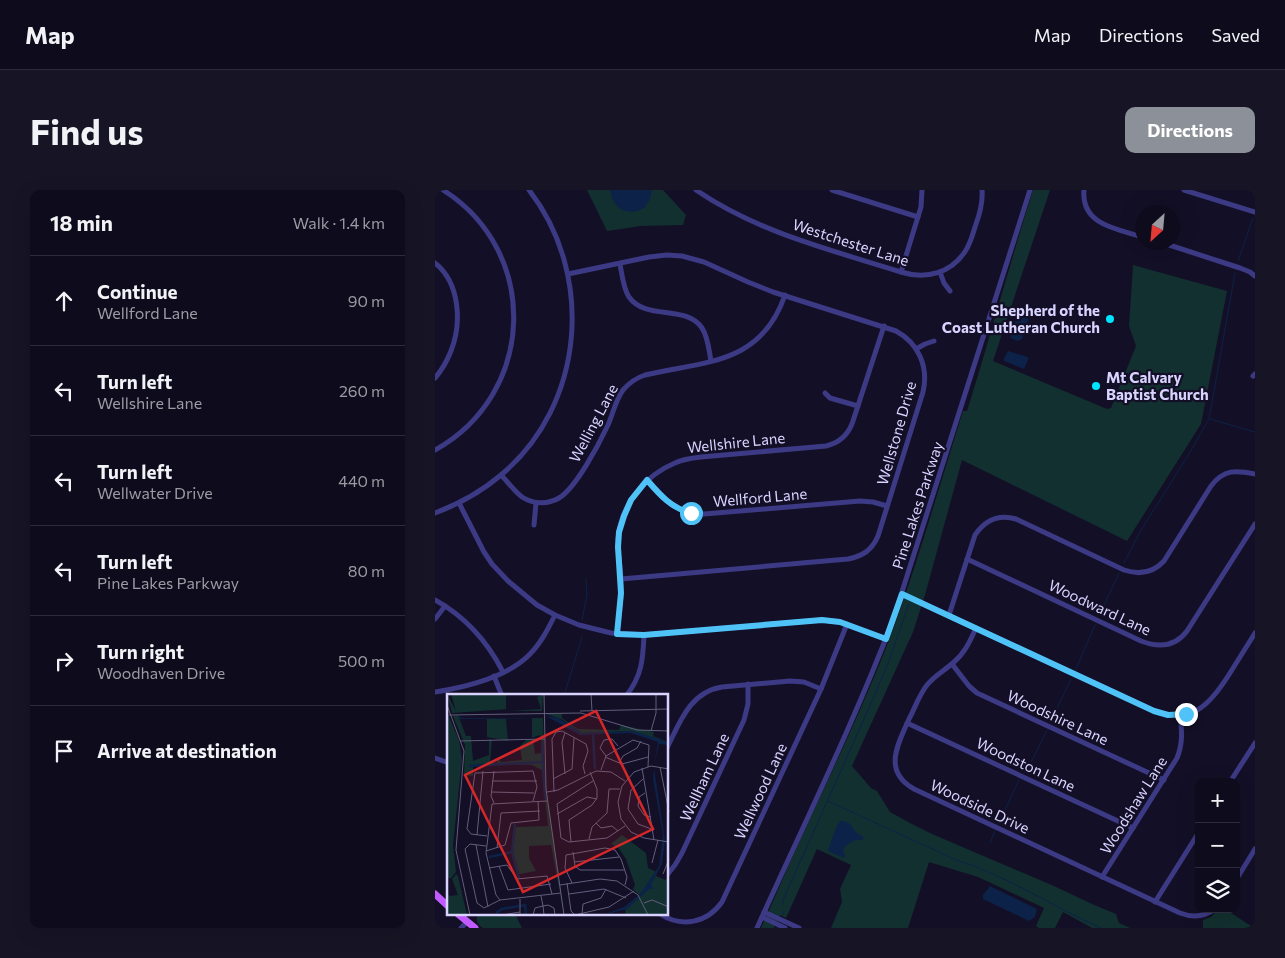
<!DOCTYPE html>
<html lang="en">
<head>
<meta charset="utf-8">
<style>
	body { margin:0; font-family:Commissioner,sans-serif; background:#171425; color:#f1f3f6 }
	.controls { position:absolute; right:15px; bottom:15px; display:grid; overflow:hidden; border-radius:10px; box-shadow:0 5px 20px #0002 }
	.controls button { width:45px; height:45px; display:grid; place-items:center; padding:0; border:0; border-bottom:1px solid #2e2b3b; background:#0e0b1c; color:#f1f3f6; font:25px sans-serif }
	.compass { position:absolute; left:700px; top:15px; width:45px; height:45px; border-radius:50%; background:#0e0b1c; box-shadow:0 5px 20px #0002; rotate:206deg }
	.stop { position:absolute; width:15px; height:15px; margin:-11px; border:4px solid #4fc3f7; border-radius:50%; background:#fff }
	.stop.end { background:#4fc3f7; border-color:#fff; box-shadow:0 1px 5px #0008 }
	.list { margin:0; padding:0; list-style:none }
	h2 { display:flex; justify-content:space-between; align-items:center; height:65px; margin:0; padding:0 20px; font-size:21px }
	h2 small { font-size:16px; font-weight:400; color:#9b9ba3 }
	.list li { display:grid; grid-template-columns:32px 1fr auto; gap:15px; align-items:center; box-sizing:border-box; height:90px; padding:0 20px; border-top:1px solid #2e2b3b }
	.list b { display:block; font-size:19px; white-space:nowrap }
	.list p { margin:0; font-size:16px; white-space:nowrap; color:#9b9ba3 }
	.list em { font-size:16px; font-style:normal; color:#9b9ba3 }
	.icon { flex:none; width:28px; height:28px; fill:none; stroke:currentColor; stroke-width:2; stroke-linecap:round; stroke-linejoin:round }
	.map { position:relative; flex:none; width:820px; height:738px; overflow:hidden; border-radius:10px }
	header { display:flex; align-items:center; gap:30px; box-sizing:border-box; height:70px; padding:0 25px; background:#0e0b1c; border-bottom:1px solid #2e2b3b }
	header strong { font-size:24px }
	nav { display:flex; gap:28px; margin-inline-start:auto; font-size:18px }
	.intro { display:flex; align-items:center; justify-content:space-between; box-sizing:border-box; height:120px; padding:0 30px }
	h1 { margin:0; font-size:35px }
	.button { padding:12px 22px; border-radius:10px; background:#8c9099; color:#fff; font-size:18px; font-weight:700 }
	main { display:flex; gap:30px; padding:0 30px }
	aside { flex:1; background:#0e0b1c; border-radius:10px; box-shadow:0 5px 20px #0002 }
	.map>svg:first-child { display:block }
	.green { fill:#12302f }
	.water { fill:#0c2248 }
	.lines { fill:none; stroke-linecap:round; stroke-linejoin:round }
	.stream { stroke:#0c2248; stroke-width:1 }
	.minor { stroke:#3d3a85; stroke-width:5 }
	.major { stroke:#c25bff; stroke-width:7 }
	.route { stroke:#4fc3f7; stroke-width:6 }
	.poi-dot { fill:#00e5ff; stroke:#130f26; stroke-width:2 }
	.labels { text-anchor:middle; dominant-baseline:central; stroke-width:4.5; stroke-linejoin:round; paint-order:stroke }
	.street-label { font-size:15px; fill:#d9d4ff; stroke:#130f26 }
	.poi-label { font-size:15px; font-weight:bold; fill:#d9d4ff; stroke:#130f26; text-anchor:end }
	.inset-river { fill:none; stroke:#0c2248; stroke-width:2.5 }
	.inset-road { fill:none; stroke:#625e7d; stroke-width:1 }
	.view { fill:#d62828; fill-opacity:0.15; stroke:#d62828; stroke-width:2.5 }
	.inset-edge { fill:none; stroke:#d9d4ff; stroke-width:2.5 }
</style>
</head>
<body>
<header>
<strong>Map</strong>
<nav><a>Map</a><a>Directions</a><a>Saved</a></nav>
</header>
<div class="intro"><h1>Find us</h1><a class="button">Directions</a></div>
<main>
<aside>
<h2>18 min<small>Walk · 1.4 km</small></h2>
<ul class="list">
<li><svg class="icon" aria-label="ahead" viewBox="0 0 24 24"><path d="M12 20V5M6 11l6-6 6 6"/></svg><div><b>Continue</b><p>Wellford Lane</p></div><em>90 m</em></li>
<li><svg class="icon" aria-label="left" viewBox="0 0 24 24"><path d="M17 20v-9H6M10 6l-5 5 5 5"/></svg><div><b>Turn left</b><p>Wellshire Lane</p></div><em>260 m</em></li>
<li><svg class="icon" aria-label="left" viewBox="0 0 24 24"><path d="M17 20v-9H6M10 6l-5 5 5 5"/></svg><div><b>Turn left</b><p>Wellwater Drive</p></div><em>440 m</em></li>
<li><svg class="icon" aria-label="left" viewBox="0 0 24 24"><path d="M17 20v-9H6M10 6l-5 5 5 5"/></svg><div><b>Turn left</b><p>Pine Lakes Parkway</p></div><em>80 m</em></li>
<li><svg class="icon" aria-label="right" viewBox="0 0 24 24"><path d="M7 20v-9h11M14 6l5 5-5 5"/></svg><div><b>Turn right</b><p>Woodhaven Drive</p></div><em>500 m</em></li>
<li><svg class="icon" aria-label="arrive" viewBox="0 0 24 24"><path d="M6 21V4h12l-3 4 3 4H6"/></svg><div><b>Arrive at destination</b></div></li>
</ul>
</aside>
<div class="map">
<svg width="820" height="738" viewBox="0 0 820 738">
	<rect width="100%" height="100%" fill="#130f26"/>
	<!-- green -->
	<g class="green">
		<path d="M152,0h76l23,25 -3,10 -42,1 -34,5z"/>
		<path d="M598,0h17l-57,171 114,48 4,-1 25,-62 -7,-20 4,-61 94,26 -26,133 -74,117 -165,-81 -37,135 -12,37 -61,134 19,22 6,3 13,21 20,11 22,11 122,52 38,18 24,10 3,9 11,5h-38l-29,-16 -8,16h-16l-3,-2 8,-18 -66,-31 -49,-15 -21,66h-77l11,-26 -2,-13 11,-24 -34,-16 -31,69 -6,-3 -6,13h-13c14,-30 26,-60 40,-90 32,-69 65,-137 92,-208 26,-72 47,-146 70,-219h4c23,-73 43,-148 66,-221z"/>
		<path d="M784,719h6l29,19h-51v-8l8,-3z"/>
		<path d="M43,724h37l7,14h-39c-5,-3 -8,-8 -5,-14z"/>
	</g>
	<!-- water -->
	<g class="water">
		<path d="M175,0h42l-2,9 -6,9c-17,9 -31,1 -34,-18z"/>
		<path d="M584,120l11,4 -8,25 -4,2 -8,-3z"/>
		<path d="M573,161l20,6v3l-4,9 -20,-8v-3z"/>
		<path d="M405,631c14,1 10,6 17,12 3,2 5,3 7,5 -5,4 0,1 -6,2 -5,0 -13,6 -15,10l2,6 -1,2 -14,-6 -2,-2 8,-22z"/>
		<path d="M555,696l47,23 -2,8 -6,4 -46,-22v-4z"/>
	</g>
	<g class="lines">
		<!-- stream -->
		<g class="stream">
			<path d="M803,71l15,-43"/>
			<path d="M775,229l45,13"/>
			<path d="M689,373l17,-33 48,-76 20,-35 26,-146"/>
			<path d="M665,424l19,-41"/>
			<path d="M147,430l5,-25 -1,-16"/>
			<path d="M641,479l19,-44"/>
			<path d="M129,506l18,-59"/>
			<path d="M616,531l20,-42"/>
			<path d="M589,583l10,-16 13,-27"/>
			<path d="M393,611l126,58c52,16 97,47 147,69"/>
			<path d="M564,633l20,-43"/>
			<path d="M555,653l5,-12"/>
			<path d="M348,714v-4l85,-190 19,-44 22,-62"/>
			<path d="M348,725l1,-4"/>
		</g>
		<!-- minor -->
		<g class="minor">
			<path d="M261,0c61,42 135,60 205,82 25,8 51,1 65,-22 5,-8 7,-17 10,-26 4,-11 7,-22 6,-34"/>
			<path d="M397,0l86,27"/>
			<path d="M649,0c-3,35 33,39 59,47"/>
			<path d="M749,0l71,22"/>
			<path d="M725,52l80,26 10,4 5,4"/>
			<path d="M0,73c25,20 27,60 16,88 -4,10 -9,19 -16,27"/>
			<path d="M185,74c2,10 3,24 9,33 17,24 57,7 73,31 6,9 7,22 9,33"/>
			<path d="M466,82l20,-65 1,-17"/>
			<path d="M505,82l4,11 6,8"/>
			<path d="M133,84l81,-17 18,-2 15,1 22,6 44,20 25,10 123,39c22,12 33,35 27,61l-45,144c-6,14 -15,20 -30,23l-227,20"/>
			<path d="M481,159l9,-5 9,-3"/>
			<path d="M818,186l2,-2"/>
			<path d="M390,203l5,5 28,8"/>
			<path d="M0,260c101,-56 106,-198 8,-260"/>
			<path d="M66,285c7,7 13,16 21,22 11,7 25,8 37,1 17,-10 40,-54 49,-73 5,-11 7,-24 15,-35 6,-7 13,-12 22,-15 60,-14 116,-10 140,-80"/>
			<path d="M213,290c16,19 30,35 56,34l156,-13 13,1 14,4"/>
			<path d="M24,313l25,49 8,12 16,17 29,24 18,10 24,10 32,8 33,2 178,-15 18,2 46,17"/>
			<path d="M0,323c24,-9 46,-21 66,-38 84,-70 94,-200 28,-285"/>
			<path d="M99,335l2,-22"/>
			<path d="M532,369l174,82c18,7 34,6 46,-10l68,-107"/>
			<path d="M467,404l248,115c41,18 60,-4 80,-36 8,-13 17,-27 25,-40"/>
			<path d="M0,410c31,17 52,41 68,72"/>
			<path d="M514,425l26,-80c10,-15 24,-21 41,-16l108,51c15,5 29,3 40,-9l47,-75c13,-17 25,-16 44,-12"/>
			<path d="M0,429l10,-13"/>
			<path d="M541,438c-6,13 -11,25 -23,35 -8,7 -19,13 -26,22 -8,10 -12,23 -18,34 -11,25 -27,52 5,70l266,124c13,5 24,4 35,-4"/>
			<path d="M182,444c2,-18 5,-36 4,-53 0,-14 -4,-28 -3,-42 2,-33 27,-64 57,-76 8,-4 17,-5 26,-6l125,-11c13,-3 21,-10 26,-22l32,-98"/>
			<path d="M517,474l17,22 8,7 187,87"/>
			<path d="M59,486l8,20"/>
			<path d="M0,502c31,-5 73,-15 95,-38 11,-11 18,-25 25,-39"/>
			<path d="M191,506c16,-20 17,-37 18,-61"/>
			<path d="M472,533l226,105"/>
			<path d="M232,558c13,-26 23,-56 55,-61l68,-6 14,1 17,7"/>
			<path d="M0,568l14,5"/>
			<path d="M795,592l25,-39"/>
			<path d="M232,685l8,-10 7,-12 62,-133 4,-16v-20"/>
			<path d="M667,687l75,-119c6,-15 5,-27 3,-43"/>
			<path d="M801,690l19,-31"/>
			<path d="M720,712l44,-70"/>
			<path d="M329,722l35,16"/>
			<path d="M225,724c22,14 47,9 62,-12l99,-213 26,-65"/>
			<path d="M327,727l23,11"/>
			<path d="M26,738l6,-6"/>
			<path d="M322,738c46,-102 96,-203 136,-308l137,-430"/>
		</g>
		<!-- major -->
		<g class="major">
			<path d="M0,704l14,13"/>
			<path d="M23,724l17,14"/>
		</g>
	</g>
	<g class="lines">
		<!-- route -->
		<path class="route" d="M256,323c-20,-5 -31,-18 -44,-33l-16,20 -7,16 -5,16 -1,15 3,46 -4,41 27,1 178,-15 18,2 46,17 16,-45 252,117 14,4 18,-1"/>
	</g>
	<!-- markers -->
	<g class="poi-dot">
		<circle cx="675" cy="129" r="5"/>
		<circle cx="661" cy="196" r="5"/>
	</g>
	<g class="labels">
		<!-- street labels -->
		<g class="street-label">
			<text transform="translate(416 52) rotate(18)">Westchester Lane</text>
			<text transform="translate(158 233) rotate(-62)">Welling Lane</text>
			<text transform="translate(461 243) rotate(-74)">Wellstone Drive</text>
			<text transform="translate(301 252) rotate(-6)">Wellshire Lane</text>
			<text transform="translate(325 307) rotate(-5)">Wellford Lane</text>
			<text transform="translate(482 315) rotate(-72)">Pine Lakes Parkway</text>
			<text transform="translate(665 417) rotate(25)">Woodward Lane</text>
			<text transform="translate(623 527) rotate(25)">Woodshire Lane</text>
			<text transform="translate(591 574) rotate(25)">Woodston Lane</text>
			<text transform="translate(269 587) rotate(-65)">Wellham Lane</text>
			<text transform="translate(325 601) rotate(-65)">Wellwood Lane</text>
			<text transform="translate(698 615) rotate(-58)">Woodshaw Lane</text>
			<text transform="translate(545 616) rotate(25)">Woodside Drive</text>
		</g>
		<!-- poi labels -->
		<g class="poi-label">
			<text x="665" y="120">Shepherd of the<tspan x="665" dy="17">Coast Lutheran Church</tspan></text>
			<text x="671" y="187" text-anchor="start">Mt Calvary<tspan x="671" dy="17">Baptist Church</tspan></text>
		</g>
	</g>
	<!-- overview -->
	<g transform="translate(12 504)">
		<rect width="221" height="221" fill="#130f26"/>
		<path d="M0,0l9,17 -5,-17h55v15h3l-57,4zM96,0l-1,17h-33l32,-2 -4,-12zM0,18l12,28 3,19 -9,86 3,27 -5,6h-4zM99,20h16v4l16,11 41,1 2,-5 33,7 -1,4 15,6 -38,-11 -48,2 -21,-14zM11,21l8,21h5l2,25 16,-6v-16l3,1 -2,22 7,1v-5l4,4 21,-2 -2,-14 6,-6h7l2,14 6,-1 1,-15 -2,-3 -8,3v-20h11l2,64 19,133 -13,-70 -22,1v12l7,13 -17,3 -6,-23 3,-24 32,-1 -6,-56 -10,-5 -53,-1 -6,2v10l-9,-1 1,-30 -12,-29zM40,25h19l2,22 -21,-4zM175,141l24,18 2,15 9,4 -1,4 10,4 2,-3v38h-42l-1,-5 15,-14 -7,-7 2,-4 -9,-26 -8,-12 -7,-3zM9,180l2,2 9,39h-20v-22l3,3 8,-1 -6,-16z" fill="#12302f"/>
		<path d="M11,21l4,3h80l-82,1zM99,22l12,2 24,15 51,-2 35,11v3l-9,-1 -5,21 4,-23 -27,-9 -51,2zM207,74l11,73 -3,23 -11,21 3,4h-5l-22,20 -24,6 21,-8 16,-13 19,-28 4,-31 -10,-56z" fill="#0c2248"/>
		<path class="inset-river" d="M146,41l2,34M95,48l3,57M22,72l74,-4M68,130l-3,28 7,26M42,163l23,-5M73,212l5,-1 1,10M49,219l6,-4 17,-3"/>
		<path class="inset-road" d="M97,0l2,95 18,126M144,0l1,17M0,11l17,46 -8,99 14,65M133,17l89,-2M2,21l132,-2 56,17 32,1M204,37l5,-18v-19M13,47l85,-2M159,62l-6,-8 4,-8 8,-1 6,7M158,63l17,7 26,-7M172,69l4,-7 14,-8 4,-7M213,73l9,45M195,74l12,72M222,75l-18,-3 -17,6 -12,14 -4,16 3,17 10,13 13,6 25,4M154,76l5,-14 27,-16 16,5 -1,22M47,77l-3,25 3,7M118,80l-3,-32 3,-9M106,85l19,-10 2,-31M196,85l-12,11 -3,19 10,15 16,6M45,87h45M146,87l-36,23 4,34 8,4 38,-4 18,-12M44,98l43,1M100,98l11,-2 38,-19 15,1 14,9M107,98l-2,-53 4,-7 6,-1 24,13 2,7 -5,15 2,8M198,99l-6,4 -1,9 6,9 7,2M100,107l-55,3 -6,49 10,42 4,5 61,-7M110,120l30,-17 10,2M149,129l5,5 11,-2 6,5M30,141l6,-64M40,142l-16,-2 -4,-5 8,-56 58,-2 4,16 -4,14M142,145l3,-12 15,-14 2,-24h11M124,148l-2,-22 23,-15 5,-7v-9l-7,-17M29,151l12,62M39,152l-16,-2 -5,5 12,54 7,5 16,-8M50,154l4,-35 39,-2M39,157l19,-6 6,-22 28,-3 -1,-19M126,158l2,14 5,4h45M127,168l45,-5M205,169l6,-23M52,172l9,24 43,-6M42,174l18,-3 10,14 30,-3 5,18M216,180l6,-15M120,189l4,28 4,4 34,-8 25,-16M125,189l-7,-15 1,-13 39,-7 10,2 6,9 6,18 -2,8M113,191l40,-6 17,2 21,14 10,20M122,200l35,-5 22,9M73,205v16M197,209l8,-3 17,7M135,220l1,-10 18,-6 5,-9M55,221l18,-3M86,221l2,-7 8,-2 -2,-10M97,221l-1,-9 5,-1 6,3 1,7"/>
		<path class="view" d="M149,17l57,118 -130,63 -58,-117z"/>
		<rect width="221" height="221" class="inset-edge"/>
	</g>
</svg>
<div class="controls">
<button>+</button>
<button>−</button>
<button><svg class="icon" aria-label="layers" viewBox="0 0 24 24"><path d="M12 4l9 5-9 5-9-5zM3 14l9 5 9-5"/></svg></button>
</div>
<svg class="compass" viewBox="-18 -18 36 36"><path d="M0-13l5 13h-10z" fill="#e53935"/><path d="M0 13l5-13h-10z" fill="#9b9ba3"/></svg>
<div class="stop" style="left:256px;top:323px"></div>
<div class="stop end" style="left:751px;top:524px"></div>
</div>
</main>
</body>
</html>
